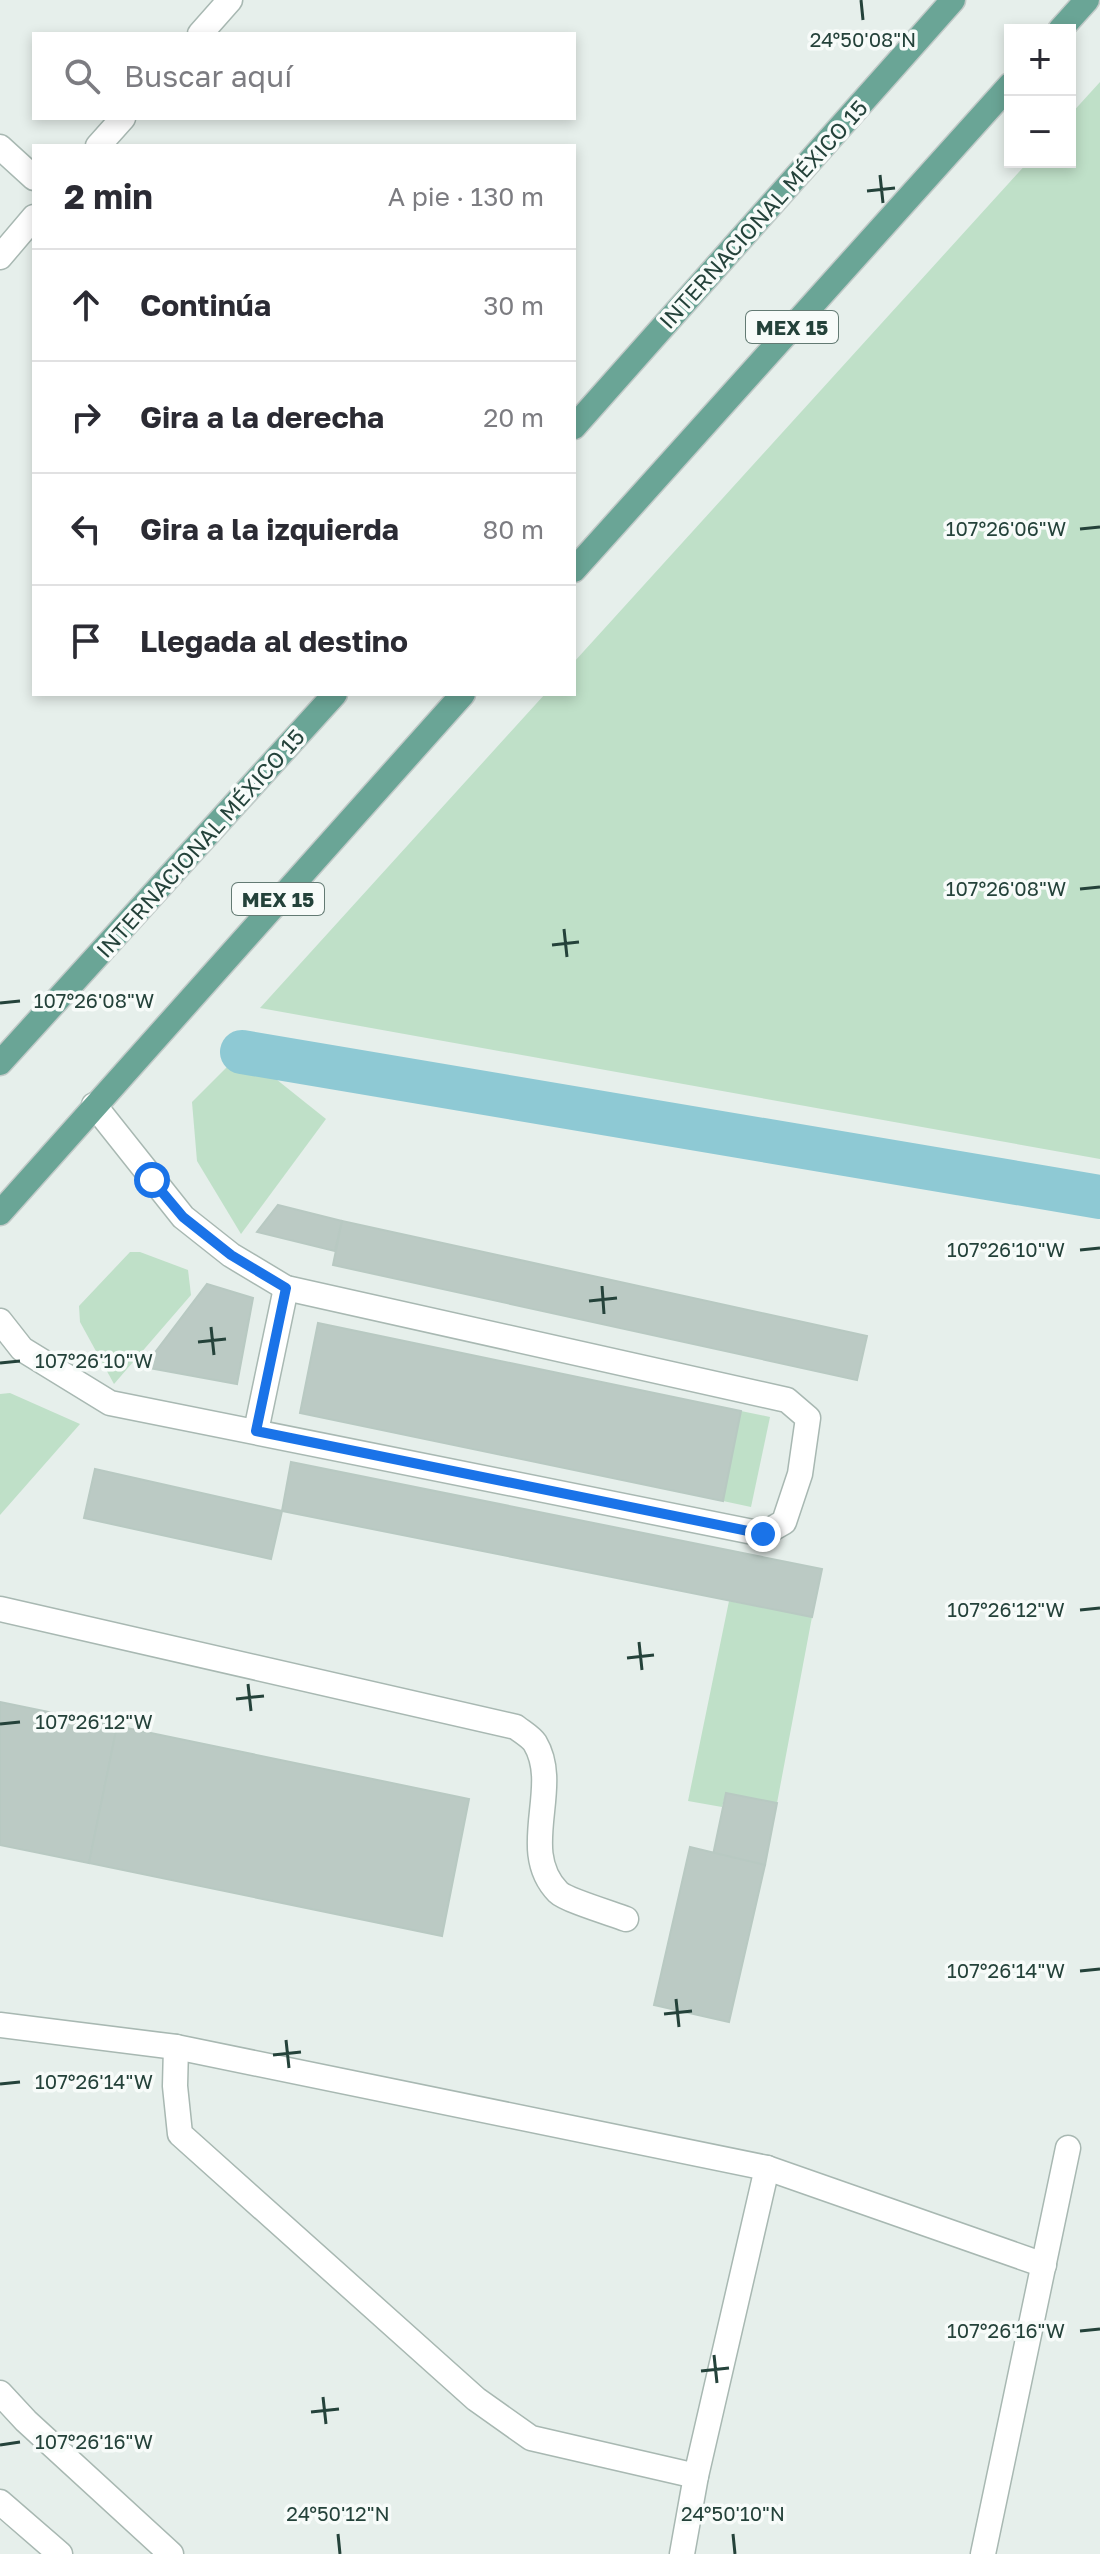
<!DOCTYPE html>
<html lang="es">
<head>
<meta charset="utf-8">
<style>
	body { margin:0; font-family:"Golos Text",sans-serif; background:#f7f7f7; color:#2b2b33 }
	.controls { position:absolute; right:24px; top:24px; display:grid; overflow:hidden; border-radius:0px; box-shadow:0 4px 12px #0003 }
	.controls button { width:72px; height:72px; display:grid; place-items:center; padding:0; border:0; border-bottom:2px solid #e1e1e2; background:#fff; color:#2b2b33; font:40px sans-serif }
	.stop { position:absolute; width:24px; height:24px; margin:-18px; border:6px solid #1a73e8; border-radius:50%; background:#fff }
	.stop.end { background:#1a73e8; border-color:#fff; box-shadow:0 2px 8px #0008 }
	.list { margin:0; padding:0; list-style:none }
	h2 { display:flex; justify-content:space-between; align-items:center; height:104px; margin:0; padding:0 32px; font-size:34px }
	h2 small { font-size:26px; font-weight:400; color:#7c7c81 }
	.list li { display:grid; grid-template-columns:52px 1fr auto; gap:24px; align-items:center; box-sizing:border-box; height:112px; padding:0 32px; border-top:2px solid #e1e1e2 }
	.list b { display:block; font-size:30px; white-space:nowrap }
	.list em { font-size:26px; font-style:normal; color:#7c7c81 }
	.icon { flex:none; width:44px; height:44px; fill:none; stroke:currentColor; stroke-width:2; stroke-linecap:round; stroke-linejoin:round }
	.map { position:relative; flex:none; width:1100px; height:2554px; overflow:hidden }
	.search { position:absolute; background:#fff; box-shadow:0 4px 12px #0003; left:32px; top:32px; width:544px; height:88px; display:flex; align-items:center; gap:20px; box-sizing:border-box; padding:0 28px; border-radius:0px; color:#7c7c81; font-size:30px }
	.panel { position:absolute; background:#fff; box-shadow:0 4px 12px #0003; left:32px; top:144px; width:544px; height:552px; border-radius:0px }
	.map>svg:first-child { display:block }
	.green { fill:#bfe0c8 }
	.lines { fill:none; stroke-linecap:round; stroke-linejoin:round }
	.canal { stroke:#8ec9d4; stroke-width:44 }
	.building { fill:#bbcac4; stroke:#b8c9c2; stroke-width:2 }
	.lane-casing { stroke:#a8b8b2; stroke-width:27 }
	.street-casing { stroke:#a8b8b2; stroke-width:27 }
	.primary-casing { stroke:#c2cac8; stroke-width:27 }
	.lane { stroke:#fff; stroke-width:24 }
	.street { stroke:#fff; stroke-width:24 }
	.primary { stroke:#6aa596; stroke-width:24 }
	.route { stroke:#1a73e8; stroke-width:10 }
	.ticks { fill:none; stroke:#24423a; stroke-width:3 }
	.labels { text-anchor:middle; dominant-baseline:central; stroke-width:7; stroke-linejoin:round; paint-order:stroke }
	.shield { fill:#f7fbf9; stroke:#637a73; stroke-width:2 }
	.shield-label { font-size:20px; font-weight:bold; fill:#24423a }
	.street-label { font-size:22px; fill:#24423a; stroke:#f7fbf9 }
	.ticks-label { font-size:20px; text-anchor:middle; fill:#24423a; stroke:#f7fbf9; stroke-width:7; stroke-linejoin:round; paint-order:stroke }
</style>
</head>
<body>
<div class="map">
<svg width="1100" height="2554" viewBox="0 0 1100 2554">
	<rect width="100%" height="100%" fill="#e6efeb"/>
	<!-- green -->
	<g class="green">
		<path d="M1100,82v1077l-840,-151 285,-314h29v-32l454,-500h42v-47z"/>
		<path d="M242,1052l84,67 -85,115 -44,-73 -5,-59z"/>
		<path d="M130,1252h10l48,18 3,25 -77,89 -34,-62 -1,-16z"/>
		<path d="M10,1393l70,31 -80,91v-121z"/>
		<path d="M741,1411l29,6 -19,90 -28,-6z"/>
		<path d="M729,1601l83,16 -35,186 -51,-10 -4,14 -34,-6z"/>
	</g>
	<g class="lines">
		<!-- canal -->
		<path class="canal" d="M242,1052l858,145"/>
	</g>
	<!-- building -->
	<g class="building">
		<path d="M278,1205l64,16 -7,30 -78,-19z"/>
		<path d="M342,1221l525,115 -10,44 -524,-115z"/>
		<path d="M207,1284l46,14 -16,86 -93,-17z"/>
		<path d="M318,1323l423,88 -18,90 -423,-88z"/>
		<path d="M291,1462l531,107 -10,48 -530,-106z"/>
		<path d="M95,1469l187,42 -11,48 -187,-41z"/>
		<path d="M0,1702l117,24 -28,137 -89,-18z"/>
		<path d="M117,1726l352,73 -27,137 -353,-73z"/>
		<path d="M726,1793l51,10 -12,62 -52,-10z"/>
		<path d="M690,1847l75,18 -36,157 -75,-17z"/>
	</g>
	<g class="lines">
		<defs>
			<g id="lane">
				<path d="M0,1321l22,28 88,54 653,131 21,-12 16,-48 8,-56 -21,-18 -501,-112 -55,-33 -48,-38 -89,-112"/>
				<path d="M256,1431l30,-143"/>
				<path d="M0,1609l516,118c6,5 15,10 19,16 27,45 -18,107 23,149 8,8 55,22 68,27"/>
			</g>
			<g id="street">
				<path d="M200,34l30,-34"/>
				<path d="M98,146l25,-28"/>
				<path d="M0,147l34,31"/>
				<path d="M0,257l34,-40"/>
				<path d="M0,2025l176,22 591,121 277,97"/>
				<path d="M176,2047l-1,39 5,48 296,265 55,39 165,38"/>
				<path d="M0,2393l26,28 145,133"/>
				<path d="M0,2502l60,52"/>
				<path d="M682,2554l14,-78 71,-308"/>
				<path d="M983,2554l85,-406"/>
			</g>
			<g id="primary">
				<path d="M1060,30l27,-30"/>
				<path d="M574,427l379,-427"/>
				<path d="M574,570l436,-485"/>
				<path d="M0,1063l335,-369"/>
				<path d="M0,1213l463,-519"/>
			</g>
		</defs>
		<!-- lane casing -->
		<use href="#lane" class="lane-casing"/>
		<!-- street casing -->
		<use href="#street" class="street-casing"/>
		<!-- primary casing -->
		<use href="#primary" class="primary-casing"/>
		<!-- lane -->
		<use href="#lane" class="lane"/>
		<!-- street -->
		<use href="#street" class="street"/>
		<!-- primary -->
		<use href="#primary" class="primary"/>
	</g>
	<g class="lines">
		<!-- route -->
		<path class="route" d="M152,1180l31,37 48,38 55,33 -30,143 507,103"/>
	</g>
	<!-- ticks -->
	<path class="ticks" d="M861,0l2,20M880,175l3,28M867,191l28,-3M1080,529l20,-2M1080,889l20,-2M564,929l3,28M552,945l27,-3M0,1003l20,-2M1080,1250l20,-2M602,1286l2,28M589,1301l28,-3M211,1327l3,28M198,1342l28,-3M0,1363l20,-2M1080,1610l20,-2M639,1642l3,28M627,1658l27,-3M248,1684l3,27M236,1699l28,-3M0,1724l20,-2M1080,1971l20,-2M676,1999l3,28M664,2014l28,-3M286,2040l3,28M273,2055l28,-3M0,2084l20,-2M1080,2331l20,-2M714,2355l3,28M701,2371l28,-3M323,2397l3,27M311,2412l28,-3M0,2445l20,-3M338,2534l2,20M733,2534l2,20"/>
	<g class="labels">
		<!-- shield labels -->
		<g class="shield">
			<rect x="746" y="311" width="92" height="32" rx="6"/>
			<rect x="232" y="883" width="92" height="32" rx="6"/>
		</g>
		<g class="shield-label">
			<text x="792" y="327">MEX 15</text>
			<text x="278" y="899">MEX 15</text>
		</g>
		<!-- street labels -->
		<g class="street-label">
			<text transform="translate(763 214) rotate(-48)">INTERNACIONAL MÉXICO 15</text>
			<text transform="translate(200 843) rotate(-48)">INTERNACIONAL MÉXICO 15</text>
		</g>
	</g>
	<g class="ticks-label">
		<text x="863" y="47">24°50'08"N</text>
		<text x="1006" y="536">107°26'06"W</text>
		<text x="1006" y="896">107°26'08"W</text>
		<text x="94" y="1008">107°26'08"W</text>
		<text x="1006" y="1257">107°26'10"W</text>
		<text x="94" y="1368">107°26'10"W</text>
		<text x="1006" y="1617">107°26'12"W</text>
		<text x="94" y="1729">107°26'12"W</text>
		<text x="1006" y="1978">107°26'14"W</text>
		<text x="94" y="2089">107°26'14"W</text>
		<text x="1006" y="2338">107°26'16"W</text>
		<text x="94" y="2449">107°26'16"W</text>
		<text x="338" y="2521">24°50'12"N</text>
		<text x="733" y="2521">24°50'10"N</text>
	</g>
</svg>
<div class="controls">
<button>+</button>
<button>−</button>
</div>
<div class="stop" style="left:152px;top:1180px"></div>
<div class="stop end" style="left:763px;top:1534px"></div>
<div class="search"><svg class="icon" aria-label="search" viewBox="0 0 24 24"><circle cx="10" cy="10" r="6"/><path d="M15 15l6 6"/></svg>Buscar aquí</div>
<section class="panel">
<h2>2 min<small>A pie · 130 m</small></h2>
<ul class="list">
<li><svg class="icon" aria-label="ahead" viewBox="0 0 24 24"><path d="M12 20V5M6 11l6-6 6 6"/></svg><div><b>Continúa</b></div><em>30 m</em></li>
<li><svg class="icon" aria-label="right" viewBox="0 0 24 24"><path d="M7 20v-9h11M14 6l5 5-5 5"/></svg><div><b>Gira a la derecha</b></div><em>20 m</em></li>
<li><svg class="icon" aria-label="left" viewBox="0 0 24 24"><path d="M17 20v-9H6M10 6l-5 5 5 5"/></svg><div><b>Gira a la izquierda</b></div><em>80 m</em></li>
<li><svg class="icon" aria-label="arrive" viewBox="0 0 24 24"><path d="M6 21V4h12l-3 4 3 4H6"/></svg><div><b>Llegada al destino</b></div></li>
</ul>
</section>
</div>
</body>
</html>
